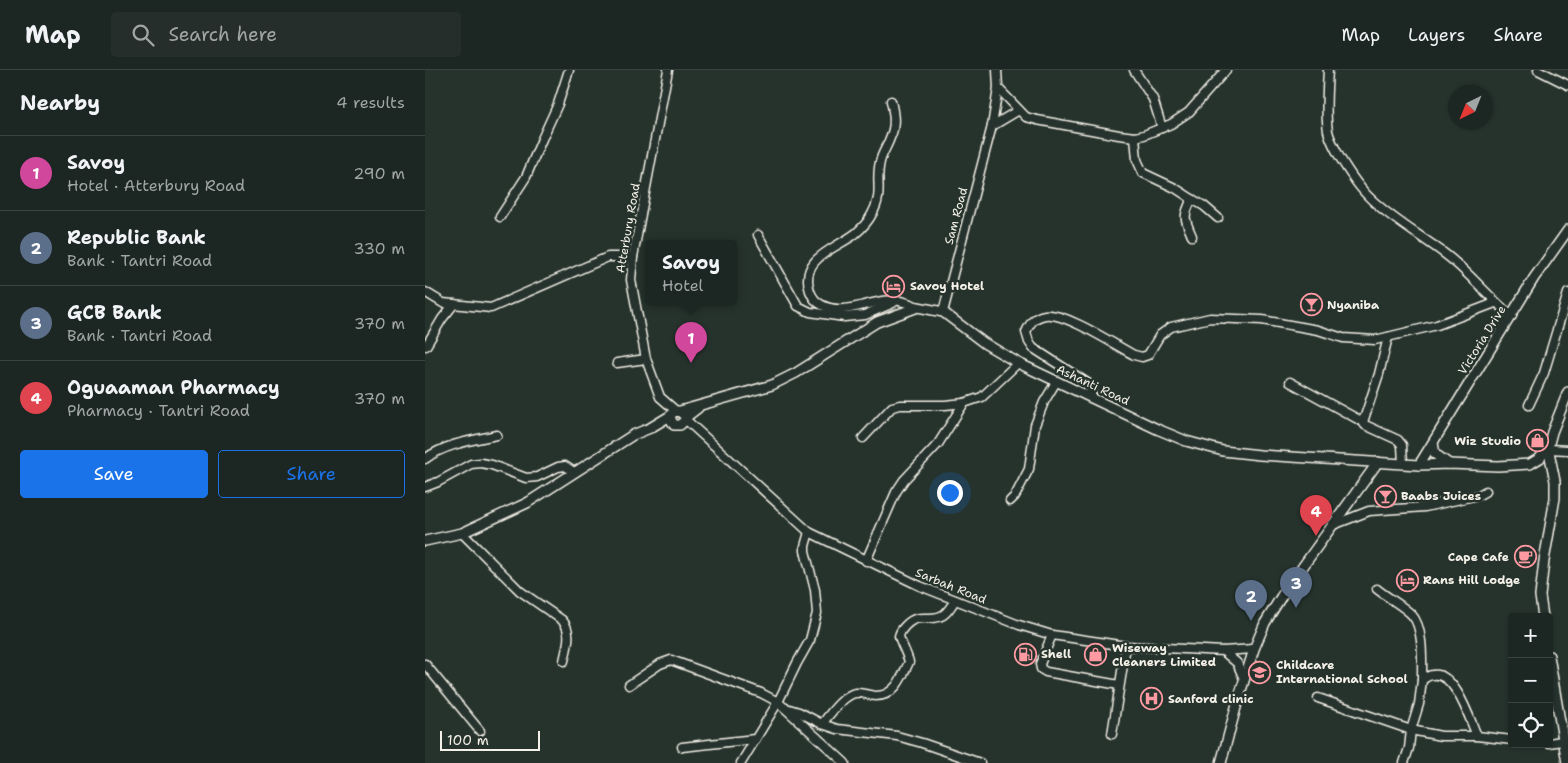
<!DOCTYPE html>
<html lang="en">
<head>
<meta charset="utf-8">
<style>
	body { margin:0; font-family:"Shantell Sans",sans-serif; background:#252e2a; color:#f1f3f6 }
	.controls { position:absolute; right:15px; bottom:15px; display:grid; overflow:hidden; border-radius:5px; box-shadow:0 1px 4px #0004 }
	.controls button { width:45px; height:45px; display:grid; place-items:center; padding:0; border:0; border-bottom:1px solid #3a4340; background:#1c2622; color:#f1f3f6; font:25px sans-serif }
	.compass { position:absolute; left:1023px; top:15px; width:45px; height:45px; border-radius:50%; background:#1c2622; box-shadow:0 1px 4px #0004; rotate:223deg }
	.scale { position:absolute; left:15px; bottom:12px; width:100px; box-sizing:border-box; padding-left:5px; border:2px solid #f4f1e8; border-top:0; font-size:14px; line-height:18px; white-space:nowrap; color:#f4f1e8; -webkit-text-stroke:4px #26332d; paint-order:stroke }
	.you { position:absolute; left:524px; top:422px; width:18px; height:18px; margin:-12px; border:4px solid #fff; border-radius:50%; background:#1a73e8; box-shadow:0 0 0 8px #1a73e833 }
	.badge { display:grid; place-items:center; width:32px; height:32px; border-radius:50%; background:#1a73e8; color:#fff; font-size:16px; font-weight:700 }
	.pin { position:absolute; translate:-50% -41px; filter:drop-shadow(0 1px 2px #0008) }
	.pin::after { content:''; position:absolute; top:26px; width:18px; height:15px; background:inherit; clip-path:polygon(0 0,100% 0,50% 100%) }
	.popup { position:absolute; left:220px; top:170px; width:92px; height:65px; box-sizing:border-box; display:grid; place-content:center; border-radius:5px; background:#1c2622; filter:drop-shadow(0 1px 4px #0005); font-size:16px; white-space:nowrap; color:#a0a5a5 }
	.popup b { font-size:19px; color:#f1f3f6 }
	.popup::after { content:''; position:absolute; left:50%; top:100%; margin-left:-10px; border:10px solid transparent; border-top-color:#1c2622 }
	.list { margin:0; padding:0; list-style:none }
	h2 { display:flex; justify-content:space-between; align-items:center; height:65px; margin:0; padding:0 20px; font-size:21px }
	h2 small { font-size:16px; font-weight:400; color:#a0a5a5 }
	.list li { display:grid; grid-template-columns:32px 1fr auto; gap:15px; align-items:center; box-sizing:border-box; height:75px; padding:0 20px; border-top:1px solid #3a4340 }
	.list b { display:block; font-size:19px; white-space:nowrap }
	.list p { margin:0; font-size:16px; white-space:nowrap; color:#a0a5a5 }
	.list em { font-size:16px; font-style:normal; color:#a0a5a5 }
	.actions { display:flex; gap:10px; padding:15px 20px }
	.actions a { flex:1; padding:11px 0; border:1px solid #1a73e8; border-radius:5px; text-align:center; font-size:18px; color:#1a73e8 }
	.actions .main { background:#1a73e8; color:#fff }
	.icon { flex:none; width:28px; height:28px; fill:none; stroke:currentColor; stroke-width:2; stroke-linecap:round; stroke-linejoin:round }
	.map { position:relative; flex:none; width:1143px; height:693px; overflow:hidden }
	header { display:flex; align-items:center; gap:30px; box-sizing:border-box; height:70px; padding:0 25px; background:#1c2622; border-bottom:1px solid #3a4340 }
	header strong { font-size:24px }
	nav { display:flex; gap:28px; margin-inline-start:auto; font-size:18px }
	.search { width:350px; height:45px; background:#252e2a; display:flex; align-items:center; gap:12px; box-sizing:border-box; padding:0 18px; border-radius:5px; color:#a0a5a5; font-size:19px }
	main { display:flex }
	aside { flex:1; background:#1c2622 }
	.map>svg:first-child { display:block }
	.lines { fill:none; stroke-linecap:round; stroke-linejoin:round }
	.minor-casing { stroke:#f4f1e8; stroke-width:11 }
	.tertiary-casing { stroke:#f4f1e8; stroke-width:12 }
	.minor { stroke:#26332d; stroke-width:8 }
	.tertiary { stroke:#26332d; stroke-width:9 }
	.labels { text-anchor:middle; dominant-baseline:central; stroke-width:5; stroke-linejoin:round; paint-order:stroke }
	.street-label { font-size:12px; fill:#f4f1e8; stroke:#26332d }
	.poi-label { font-size:12px; font-weight:bold; fill:#f4f1e8; stroke:#26332d; text-anchor:start }
</style>
</head>
<body>
<header>
<strong>Map</strong>
<div class="search"><svg class="icon" aria-label="search" viewBox="0 0 24 24"><circle cx="10" cy="10" r="6"/><path d="M15 15l6 6"/></svg>Search here</div>
<nav><a>Map</a><a>Layers</a><a>Share</a></nav>
</header>
<main>
<aside>
<h2>Nearby<small>4 results</small></h2>
<ul class="list">
<li><span class="badge" style="background:#d1479c">1</span><div><b>Savoy</b><p>Hotel · Atterbury Road</p></div><em>290 m</em></li>
<li><span class="badge" style="background:#5c6f8a">2</span><div><b>Republic Bank</b><p>Bank · Tantri Road</p></div><em>330 m</em></li>
<li><span class="badge" style="background:#5c6f8a">3</span><div><b>GCB Bank</b><p>Bank · Tantri Road</p></div><em>370 m</em></li>
<li><span class="badge" style="background:#e0444e">4</span><div><b>Oguaaman Pharmacy</b><p>Pharmacy · Tantri Road</p></div><em>370 m</em></li>
</ul>
<div class="actions"><a class="main">Save</a><a>Share</a></div>
</aside>
<div class="map">
<svg width="1143" height="693" viewBox="0 0 1143 693">
	<rect width="100%" height="100%" fill="#26332d"/>
	<filter id="ink" filterUnits="userSpaceOnUse"><feTurbulence type="fractalNoise" baseFrequency=".02" numOctaves="2"/><feDisplacementMap in="SourceGraphic" scale="10" xChannelSelector="R" yChannelSelector="G"/><feConvolveMatrix kernelMatrix="1 2 1 2 8 2 1 2 1" color-interpolation-filters="sRGB"/></filter>
	<g filter="url(#ink)">
		<g class="lines">
			<defs>
				<g id="minor">
					<path d="M243,0l-35,187 -2,23 15,79 14,38 16,14"/>
					<path d="M709,0l19,29 9,29"/>
					<path d="M903,0c-1,20 -3,42 0,61 2,9 7,17 11,25 9,15 19,31 32,43 22,21 49,36 74,55 24,18 43,43 67,62"/>
					<path d="M1113,0l30,15"/>
					<path d="M573,18l28,29 11,3 82,15 16,2 9,-2 27,-11 18,-12 37,-42"/>
					<path d="M466,31c3,13 5,25 -1,37 -3,9 -8,15 -10,24 -5,20 4,31 -8,52 -4,8 -11,15 -17,20 -20,15 -56,24 -45,57 2,6 6,11 12,14 25,13 52,-9 78,-4 6,1 13,4 18,6"/>
					<path d="M567,56l27,-16"/>
					<path d="M710,67l2,23 6,13 32,15 17,11c-9,17 -8,19 0,37"/>
					<path d="M767,129l12,7 14,12"/>
					<path d="M75,147l26,-40 16,-38 16,-35 11,-34"/>
					<path d="M333,165l40,71 12,6 34,5 21,-2 28,-12"/>
					<path d="M0,222l18,11 48,5 117,-51h25"/>
					<path d="M518,242l49,-186 6,-38 -1,-18"/>
					<path d="M1,276l16,-27 12,-15"/>
					<path d="M192,293l29,-4"/>
					<path d="M865,312l73,40 2,3 33,15 4,5 1,19"/>
					<path d="M666,328v-8l-2,-6 -56,-36 -4,-6 -3,-10c4,-9 8,-15 19,-17 20,-3 70,30 89,40l8,2 6,-2 12,-20 11,-8 39,-9 52,2 56,10 25,8 32,2 62,-15 58,-22"/>
					<path d="M1104,335l15,-32 24,-80"/>
					<path d="M260,349l124,113 111,54 99,39 33,10 74,11 97,5 31,-2"/>
					<path d="M938,352l16,-48 9,-37"/>
					<path d="M438,368l29,-31 8,-2h45l19,-2 18,-6 36,-34"/>
					<path d="M1124,379l19,1"/>
					<path d="M0,389c20,-15 48,-19 72,-24"/>
					<path d="M0,417l13,-5 33,-18 10,-1 11,2 34,13 11,-1 21,-10 7,-1 9,6"/>
					<path d="M585,431l5,-5 14,-27 6,-44 9,-23 12,-20"/>
					<path d="M908,455l36,-14 56,-4 54,-12 7,-4"/>
					<path d="M37,463l58,58 42,29c11,12 5,26 2,41"/>
					<path d="M441,491l30,-69 8,-12 34,-36 26,-41"/>
					<path d="M952,519c11,9 25,16 35,26 12,13 10,47 10,65"/>
					<path d="M627,565l-12,29 1,5 5,3 73,13"/>
					<path d="M798,581l14,12 7,16"/>
					<path d="M0,594l55,67"/>
					<path d="M204,615l31,-21 11,-4 90,33 17,9 19,-39 13,-23 7,-27 -2,-23 -10,-39v-5l4,-14"/>
					<path d="M893,628l93,32 30,6h36l35,4"/>
					<path d="M361,638l13,4 23,12 15,5 60,7 25,7 58,20"/>
					<path d="M397,654c7,-9 22,-30 34,-31 7,-1 13,3 20,3 19,0 26,-19 33,-34 -1,-6 -10,-23 -10,-26 1,-4 4,-8 6,-10 14,-15 25,-3 38,-11 5,-3 9,-10 12,-15"/>
					<path d="M687,664l14,-88"/>
					<path d="M1124,673l19,-3"/>
					<path d="M257,677l73,-8"/>
					<path d="M316,693l37,-61 67,61"/>
					<path d="M979,693l5,-15 2,-18 8,-26 3,-24c3,-2 7,-5 11,-5 22,-4 37,45 44,61"/>
				</g>
				<g id="tertiary">
					<path d="M255,341l92,-26 24,-12 81,-51 41,-15 25,5 41,31 34,20 139,66 29,12 37,10 37,4 159,10 30,-1 49,2 32,-2 10,-6 8,-11 4,-15 16,-40"/>
					<path d="M260,348l-2,-4 -5,-3 -5,1 -3,6 4,7h6l4,-4 1,-3 13,-10"/>
					<path d="M1008,373l2,11 14,10"/>
					<path d="M994,395l115,-187 34,-48"/>
					<path d="M0,471l37,-8 65,-30 106,-68 17,-7 20,-12"/>
					<path d="M1118,547l-3,-21 4,-35 11,-63v-17l-7,-34"/>
					<path d="M1124,586l18,107"/>
					<path d="M796,693l17,-63 16,-51 11,-26 16,-26 97,-135"/>
				</g>
			</defs>
			<!-- minor casing -->
			<use href="#minor" class="minor-casing"/>
			<!-- tertiary casing -->
			<use href="#tertiary" class="tertiary-casing"/>
			<!-- minor -->
			<use href="#minor" class="minor"/>
			<!-- tertiary -->
			<use href="#tertiary" class="tertiary"/>
		</g>
	</g>
	<!-- icons -->
	<defs>
		<symbol id="hotel-ring" viewBox="-11 -11 22 22"><circle r="9.5" fill="#26332d" stroke="#ff9aa2" stroke-width="1.5"/><path d="M-6-4.5h1.5V1H6V5H4.5V3h-9V5H-6ZM-4 0a1.8 1.8 0 1 1 3.6 0ZM.5 0V-2.5h3Q6-2.5 6 0Z" fill="#ff9aa2"/></symbol>
		<symbol id="bar-ring" viewBox="-11 -11 22 22"><circle r="9.5" fill="#26332d" stroke="#ff9aa2" stroke-width="1.5"/><path d="M-6-5H6L.8 .8V4.5H3.5V6h-7V4.5H-.8V.8Z" fill="#ff9aa2"/></symbol>
		<symbol id="shop-ring" viewBox="-11 -11 22 22"><circle r="9.5" fill="#26332d" stroke="#ff9aa2" stroke-width="1.5"/><path d="M-5-2.5h2.3a2.7 3.5 0 0 1 5.4 0H5L5.5 6h-11ZM-1.5-2.5h3a1.5 2.3 0 0 0-3 0Z" fill="#ff9aa2"/></symbol>
		<symbol id="cafe-ring" viewBox="-11 -11 22 22"><circle r="9.5" fill="#26332d" stroke="#ff9aa2" stroke-width="1.5"/><path d="M-5.5-4.5H6V0H3Q3 3.5 0 3.5H-2.5Q-5.5 3.5-5.5 0ZM3-3.2v2h1.7v-2ZM-6 4.5H4V6H-6Z" fill="#ff9aa2"/></symbol>
		<symbol id="fuel-ring" viewBox="-11 -11 22 22"><circle r="9.5" fill="#26332d" stroke="#ff9aa2" stroke-width="1.5"/><path d="M-5.5-6h7V0h2V4h1.3V-2.5L3-4.5l.8-.8L6-3V5H2.5V1h-1V6h-7ZM-4.2-4.7v3.2H.2V-4.7Z" fill="#ff9aa2"/></symbol>
		<symbol id="school-ring" viewBox="-11 -11 22 22"><circle r="9.5" fill="#26332d" stroke="#ff9aa2" stroke-width="1.5"/><path d="M0-5L7-2L0 1L-7-2ZM-4 1L0 2.5L4 1V4Q0 6-4 4Z" fill="#ff9aa2"/></symbol>
		<symbol id="hospital-ring" viewBox="-11 -11 22 22"><circle r="9.5" fill="#26332d" stroke="#ff9aa2" stroke-width="1.5"/><path d="M-5-5h3v3.5h4V-5h3V5h-3V1.5h-4V5h-3Z" fill="#ff9aa2"/></symbol>
	</defs>
	<g fill-rule="evenodd">
		<use href="#hotel-ring" x="456" y="204" width="25" height="25"/>
		<use href="#bar-ring" x="874" y="222" width="25" height="25"/>
		<use href="#shop-ring" x="1100" y="358" width="25" height="25"/>
		<use href="#bar-ring" x="948" y="414" width="25" height="25"/>
		<use href="#cafe-ring" x="1088" y="474" width="25" height="25"/>
		<use href="#hotel-ring" x="970" y="498" width="25" height="25"/>
		<use href="#fuel-ring" x="588" y="572" width="25" height="25"/>
		<use href="#shop-ring" x="658" y="572" width="25" height="25"/>
		<use href="#school-ring" x="822" y="590" width="25" height="25"/>
		<use href="#hospital-ring" x="714" y="616" width="25" height="25"/>
	</g>
	<g class="labels">
		<!-- street labels -->
		<g class="street-label">
			<text transform="translate(531 146) rotate(-75)">Sam Road</text>
			<text transform="translate(203 158) rotate(-80)">Atterbury Road</text>
			<text transform="translate(1057 270) rotate(-58)">Victoria Drive</text>
			<text transform="translate(668 315) rotate(25)">Ashanti Road</text>
			<text transform="translate(526 516) rotate(22)">Sarbah Road</text>
		</g>
		<!-- poi labels -->
		<g class="poi-label">
			<text x="485" y="216">Savoy Hotel</text>
			<text x="902" y="235">Nyaniba</text>
			<text x="1096" y="371" text-anchor="end">Wiz Studio</text>
			<text x="976" y="426">Baabs Juices</text>
			<text x="1084" y="487" text-anchor="end">Cape Cafe</text>
			<text x="998" y="510">Rans Hill Lodge</text>
			<text x="687" y="578">Wiseway<tspan x="687" dy="14">Cleaners Limited</tspan></text>
			<text x="616" y="584">Shell</text>
			<text x="851" y="595">Childcare<tspan x="851" dy="14">International School</tspan></text>
			<text x="743" y="629">Sanford clinic</text>
		</g>
	</g>
</svg>
<div class="controls">
<button>+</button>
<button>−</button>
<button><svg class="icon" aria-label="locate" viewBox="0 0 24 24"><circle cx="12" cy="12" r="6"/><path d="M12 2v4M12 18v4M2 12h4M18 12h4"/></svg></button>
</div>
<svg class="compass" viewBox="-18 -18 36 36"><path d="M0-13l5 13h-10z" fill="#e53935"/><path d="M0 13l5-13h-10z" fill="#a0a5a5"/></svg>
<div class="scale">100 m</div>
<div class="you"></div>
<div class="pin badge" style="left:266px;top:293px;background:#d1479c">1</div>
<div class="popup"><b>Savoy</b>Hotel</div>
<div class="pin badge" style="left:826px;top:551px;background:#5c6f8a">2</div>
<div class="pin badge" style="left:871px;top:538px;background:#5c6f8a">3</div>
<div class="pin badge" style="left:891px;top:466px;background:#e0444e">4</div>
</div>
</main>
</body>
</html>
